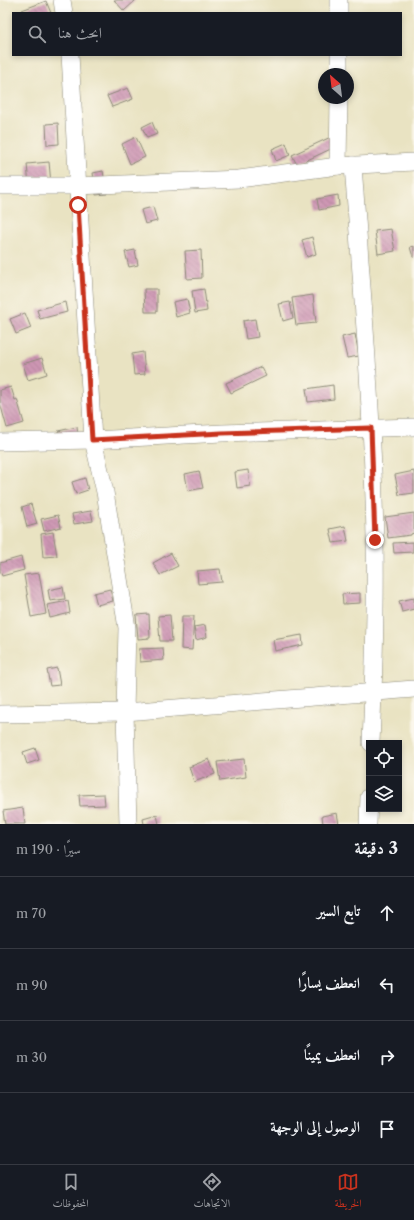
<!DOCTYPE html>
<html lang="ar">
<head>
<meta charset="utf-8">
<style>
	body { margin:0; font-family:"Libre Caslon Text",Amiri,serif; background:#20242c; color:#f1f3f6; direction:rtl }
	.controls { position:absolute; right:12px; bottom:12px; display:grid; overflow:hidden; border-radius:0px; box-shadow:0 2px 6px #0003 }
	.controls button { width:36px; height:36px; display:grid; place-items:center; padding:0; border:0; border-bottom:1px solid #363941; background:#171b24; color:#f1f3f6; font:20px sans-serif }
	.compass { position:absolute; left:318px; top:68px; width:36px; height:36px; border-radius:50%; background:#171b24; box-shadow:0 2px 6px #0003; rotate:332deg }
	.stop { position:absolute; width:12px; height:12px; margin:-9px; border:3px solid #c8321e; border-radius:50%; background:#fff }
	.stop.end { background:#c8321e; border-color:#fff; box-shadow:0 1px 4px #0008 }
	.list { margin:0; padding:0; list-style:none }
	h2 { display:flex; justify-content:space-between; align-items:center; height:52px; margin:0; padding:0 16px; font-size:17px }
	h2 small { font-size:13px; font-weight:400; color:#9ea1a6 }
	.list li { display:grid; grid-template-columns:26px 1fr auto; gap:12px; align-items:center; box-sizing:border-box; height:72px; padding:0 16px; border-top:1px solid #363941 }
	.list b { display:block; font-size:15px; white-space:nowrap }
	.list em { font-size:13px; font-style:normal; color:#9ea1a6 }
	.icon { flex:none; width:22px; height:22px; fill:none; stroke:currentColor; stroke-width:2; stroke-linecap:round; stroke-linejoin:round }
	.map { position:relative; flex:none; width:414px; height:824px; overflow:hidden; direction:ltr }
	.search { position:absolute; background:#171b24; box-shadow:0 2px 6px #0003; left:12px; right:12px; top:12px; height:44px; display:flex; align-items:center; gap:10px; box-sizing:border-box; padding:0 14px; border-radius:0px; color:#9ea1a6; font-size:15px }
	.sheet { height:340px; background:#171b24 }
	nav { display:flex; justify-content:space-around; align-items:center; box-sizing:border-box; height:56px; border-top:1px solid #363941; background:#171b24; font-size:11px; color:#9ea1a6 }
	nav a { display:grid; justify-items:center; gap:2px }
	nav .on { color:#c8321e }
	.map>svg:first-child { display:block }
	.building { fill:url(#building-back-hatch) }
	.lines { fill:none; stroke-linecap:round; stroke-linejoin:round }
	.minor-casing { stroke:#8a8776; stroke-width:18 }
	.minor { stroke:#fff; stroke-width:17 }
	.route { stroke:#c8321e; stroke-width:5 }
</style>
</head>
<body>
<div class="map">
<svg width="414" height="824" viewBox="0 0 414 824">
	<defs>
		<pattern id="building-back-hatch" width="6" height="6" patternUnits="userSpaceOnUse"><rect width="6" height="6" fill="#ce96b4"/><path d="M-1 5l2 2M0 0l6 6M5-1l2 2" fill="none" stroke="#a77b93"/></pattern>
	</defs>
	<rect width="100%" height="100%" fill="#fbf7ec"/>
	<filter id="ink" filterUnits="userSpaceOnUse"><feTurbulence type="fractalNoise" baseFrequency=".025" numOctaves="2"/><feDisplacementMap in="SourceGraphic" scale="8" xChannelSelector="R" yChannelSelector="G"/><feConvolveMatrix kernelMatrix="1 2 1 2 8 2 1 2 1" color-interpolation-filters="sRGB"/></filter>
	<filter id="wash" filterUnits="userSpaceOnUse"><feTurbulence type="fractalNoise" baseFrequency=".012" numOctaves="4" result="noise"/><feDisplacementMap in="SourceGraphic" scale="16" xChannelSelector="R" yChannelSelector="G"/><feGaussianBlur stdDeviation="0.9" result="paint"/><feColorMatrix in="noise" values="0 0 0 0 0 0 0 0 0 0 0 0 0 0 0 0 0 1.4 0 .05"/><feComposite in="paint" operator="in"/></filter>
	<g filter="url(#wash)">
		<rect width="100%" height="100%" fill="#e9e3c2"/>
		<g id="blocks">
			<!-- building -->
			<g class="building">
				<path d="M114,0h22l-12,11z"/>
				<path d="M46,1l5,12h-28l-1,-3z"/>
				<path d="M128,88l5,11 -21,8 -5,-11z"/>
				<path d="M152,122l5,12 -10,4 -5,-11z"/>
				<path d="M58,123l1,21 -12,1 -1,-21z"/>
				<path d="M335,135l4,10 -42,20 -5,-10z"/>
				<path d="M136,137l9,20 -15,7 -8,-20z"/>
				<path d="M286,143l4,12 -14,6 -4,-12z"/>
				<path d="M49,162l2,22 -22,2 -2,-22z"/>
				<path d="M103,171l4,23 -11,1 -3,-22z"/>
				<path d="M338,195l1,11 -20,4 -2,-11z"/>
				<path d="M153,207l4,14 -12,3 -4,-14z"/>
				<path d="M391,229l4,22 -17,3 -3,-23z"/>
				<path d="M312,237l4,17 -9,3 -5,-17z"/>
				<path d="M414,246v11h-1l-3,-10z"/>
				<path d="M135,250l3,15 -9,2 -4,-15z"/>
				<path d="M201,250l1,28 -15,1 -2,-28z"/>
				<path d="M144,289h13v23h-12z"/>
				<path d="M204,289l3,22 -12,2 -3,-22z"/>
				<path d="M313,295l3,28 -20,2 -4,-27z"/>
				<path d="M187,299l3,14 -14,4 -3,-15z"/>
				<path d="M65,302l2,10 -27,7 -3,-9z"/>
				<path d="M290,302l3,16 -10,3 -4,-17z"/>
				<path d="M25,313l6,15 -15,6 -6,-15z"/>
				<path d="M255,319l3,18 -12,2 -3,-18z"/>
				<path d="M355,334l4,22 -12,2 -5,-21z"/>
				<path d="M143,352l2,22 -11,1 -2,-21z"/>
				<path d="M42,358l5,16 -19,6 -5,-16z"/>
				<path d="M261,367l5,9 -35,17 -5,-10z"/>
				<path d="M333,385l1,14 -26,3 -2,-13z"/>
				<path d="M11,387l4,13 2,-1 7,24 -17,5 -7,-25v-13z"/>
				<path d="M77,427l1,9 -18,4 -2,-9z"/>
				<path d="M248,470l2,16 -13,2 -2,-16z"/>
				<path d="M199,471l4,17 -15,3 -3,-17z"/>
				<path d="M414,471v22l-15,2 -4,-20z"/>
				<path d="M85,478l3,12 -12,4 -4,-12z"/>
				<path d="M31,504l6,20 -10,3 -5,-20z"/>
				<path d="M91,511l2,10 -19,3 -2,-10z"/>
				<path d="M414,513v20l-3,1v1l-23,3 -3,-21z"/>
				<path d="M58,515l3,12 -17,4 -3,-12z"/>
				<path d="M345,526l3,15 -15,2 -3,-14z"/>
				<path d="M53,532l4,24 -14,1 -2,-23z"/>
				<path d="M413,542v10l-19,1 -1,-10z"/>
				<path d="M171,553l7,13 -18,9 -7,-12z"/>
				<path d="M21,557l3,13 -22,6 -2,-5v-8z"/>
				<path d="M220,569l2,13 -24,2 -1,-13z"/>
				<path d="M39,573l7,41 -15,3 -7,-42z"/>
				<path d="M63,587l2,12 -15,2 -2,-11z"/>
				<path d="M110,589l3,12 -16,4 -3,-12z"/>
				<path d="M360,593v10l-17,1 -1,-10z"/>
				<path d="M414,598v11l-12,3 -3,-11z"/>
				<path d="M68,601l2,12 -20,5 -3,-13z"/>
				<path d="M149,614l1,24 -12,1 -2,-24z"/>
				<path d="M170,615l2,26h-12l-2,-25z"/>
				<path d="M182,616h12l-2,34 -11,-1z"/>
				<path d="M205,625l2,12 -11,3 -2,-13z"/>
				<path d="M302,635l1,10 -28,6 -2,-11z"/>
				<path d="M163,648l1,12 -24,2 -1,-13z"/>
				<path d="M57,668l3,17 -10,1 -3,-16z"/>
				<path d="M35,748l4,12 -12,4 -4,-12z"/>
				<path d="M209,759l6,15 -21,8 -5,-15z"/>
				<path d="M244,759l2,18 -26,4 -3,-19z"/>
				<path d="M104,794l1,11 -25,1 -1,-11z"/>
				<path d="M23,808l2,16h-20l-2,-13z"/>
				<path d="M337,813l2,11h-16l-1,-8z"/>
				<path d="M157,815l2,9h-15l-1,-5z"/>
			</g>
		</g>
	</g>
	<g filter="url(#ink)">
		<use href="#blocks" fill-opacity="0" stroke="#8a8776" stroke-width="1"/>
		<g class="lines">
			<defs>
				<g id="minor">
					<path d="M62,0l2,13"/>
					<path d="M339,0v13"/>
					<path d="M70,55l23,385 12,52 22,136 -2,84 3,112"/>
					<path d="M339,74v-19"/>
					<path d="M353,165c9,125 20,250 22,375 1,68 -1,136 -4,203"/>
					<path d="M338,166l1,-68"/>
					<path d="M0,186h77l162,-7 99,-13 76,-4"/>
					<path d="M0,442l93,-2 129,-7 192,-6"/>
					<path d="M0,714l125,-2 289,-23"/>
					<path d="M368,824l1,-27"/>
				</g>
			</defs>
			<!-- minor casing -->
			<use href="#minor" class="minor-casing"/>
			<!-- minor -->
			<use href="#minor" class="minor"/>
		</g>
	</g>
	<g class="lines" filter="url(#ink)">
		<!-- route -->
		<path class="route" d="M78,205l14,235 130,-7 149,-5 4,112"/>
	</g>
</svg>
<div class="controls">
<button><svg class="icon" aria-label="locate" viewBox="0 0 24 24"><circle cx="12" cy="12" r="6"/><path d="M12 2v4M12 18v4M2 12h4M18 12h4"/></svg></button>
<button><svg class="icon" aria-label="layers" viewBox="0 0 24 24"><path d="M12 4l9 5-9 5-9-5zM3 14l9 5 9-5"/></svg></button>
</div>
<svg class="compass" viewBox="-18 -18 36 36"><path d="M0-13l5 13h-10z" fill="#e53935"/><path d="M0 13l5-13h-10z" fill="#9ea1a6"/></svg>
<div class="stop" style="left:78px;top:205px"></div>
<div class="stop end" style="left:375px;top:540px"></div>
<div class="search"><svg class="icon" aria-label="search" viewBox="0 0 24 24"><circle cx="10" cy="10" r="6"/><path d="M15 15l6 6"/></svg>ابحث هنا</div>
</div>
<section class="sheet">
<h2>3 دقيقة<small>سيرًا · 190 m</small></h2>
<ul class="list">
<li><svg class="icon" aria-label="ahead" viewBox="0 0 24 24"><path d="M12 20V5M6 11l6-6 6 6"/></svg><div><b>تابع السير</b></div><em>70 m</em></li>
<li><svg class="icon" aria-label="left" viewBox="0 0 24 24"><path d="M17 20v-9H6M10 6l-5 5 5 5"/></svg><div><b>انعطف يسارًا</b></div><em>90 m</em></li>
<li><svg class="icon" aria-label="right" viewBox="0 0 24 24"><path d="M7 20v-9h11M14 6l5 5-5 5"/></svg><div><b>انعطف يمينًا</b></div><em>30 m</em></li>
<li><svg class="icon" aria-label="arrive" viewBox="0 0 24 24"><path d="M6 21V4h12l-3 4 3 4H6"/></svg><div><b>الوصول إلى الوجهة</b></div></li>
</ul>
</section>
<nav>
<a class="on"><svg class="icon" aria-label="map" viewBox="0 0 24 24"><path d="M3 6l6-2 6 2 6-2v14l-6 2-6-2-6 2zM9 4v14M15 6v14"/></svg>الخريطة</a>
<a><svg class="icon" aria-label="directions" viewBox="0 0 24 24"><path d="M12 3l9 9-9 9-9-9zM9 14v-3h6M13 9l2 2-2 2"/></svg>الاتجاهات</a>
<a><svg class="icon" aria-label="saved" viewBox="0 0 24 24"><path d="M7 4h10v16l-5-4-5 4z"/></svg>المحفوظات</a>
</nav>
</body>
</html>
